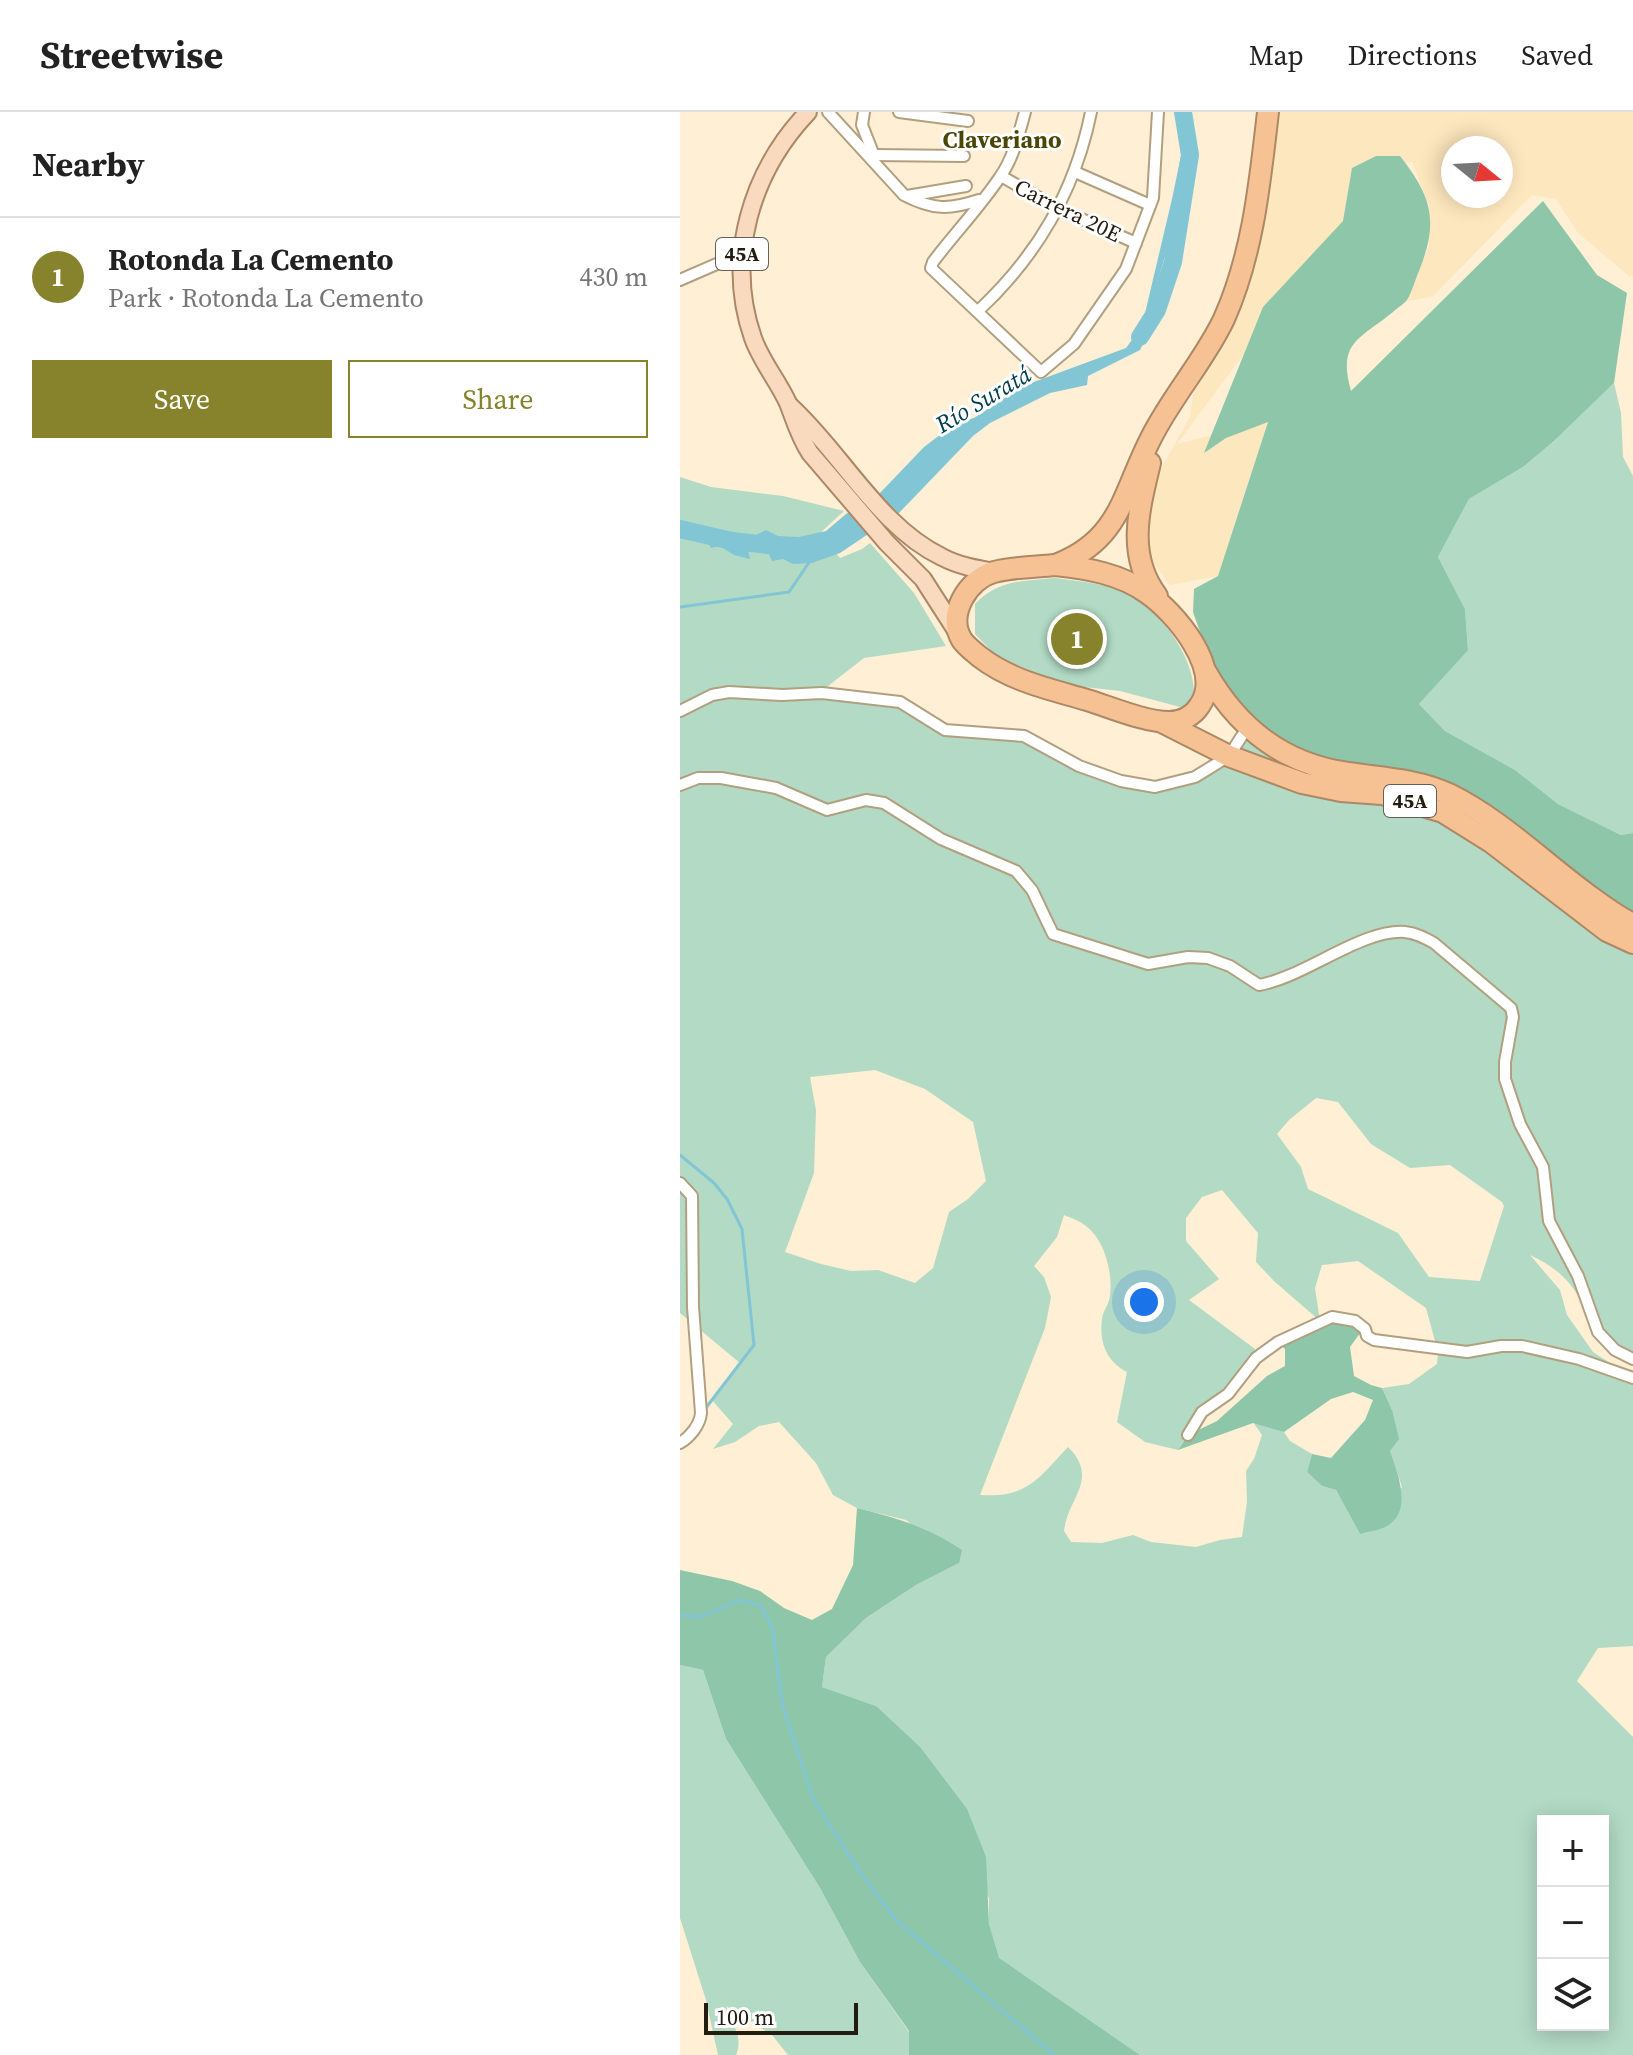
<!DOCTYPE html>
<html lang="en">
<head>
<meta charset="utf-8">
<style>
	body { margin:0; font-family:"Source Serif 4",serif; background:#f6f6f6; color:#222 }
	.controls { position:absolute; right:24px; bottom:24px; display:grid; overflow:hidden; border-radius:0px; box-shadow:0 4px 20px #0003 }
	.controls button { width:72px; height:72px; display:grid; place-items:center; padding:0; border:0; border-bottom:2px solid #e0e0e0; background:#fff; color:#222; font:40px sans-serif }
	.compass { position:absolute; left:761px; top:24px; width:72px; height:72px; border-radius:50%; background:#fff; box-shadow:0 4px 20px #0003; rotate:108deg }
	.scale { position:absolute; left:24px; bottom:20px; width:154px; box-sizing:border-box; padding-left:8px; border:4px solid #231c10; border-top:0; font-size:22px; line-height:28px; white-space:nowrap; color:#231c10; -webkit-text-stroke:6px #fefefe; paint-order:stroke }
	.you { position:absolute; left:464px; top:1190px; width:28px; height:28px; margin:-20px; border:6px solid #fff; border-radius:50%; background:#1a73e8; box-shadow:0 0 0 12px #1a73e833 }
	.badge { display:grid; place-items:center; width:52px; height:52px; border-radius:50%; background:#86832c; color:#fff; font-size:26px; font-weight:700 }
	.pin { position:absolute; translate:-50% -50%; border:4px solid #fff; box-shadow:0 2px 8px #0006 }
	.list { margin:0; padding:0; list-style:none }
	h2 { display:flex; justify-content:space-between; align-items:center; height:104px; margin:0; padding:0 32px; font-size:34px }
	h2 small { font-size:26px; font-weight:400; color:#767676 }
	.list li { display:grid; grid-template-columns:52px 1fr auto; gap:24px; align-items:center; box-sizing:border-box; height:120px; padding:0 32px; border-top:2px solid #e0e0e0 }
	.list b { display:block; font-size:30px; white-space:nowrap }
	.list p { margin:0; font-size:26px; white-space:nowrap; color:#767676 }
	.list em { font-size:26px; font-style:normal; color:#767676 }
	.actions { display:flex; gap:16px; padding:24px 32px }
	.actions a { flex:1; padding:18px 0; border:2px solid #86832c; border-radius:0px; text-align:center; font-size:28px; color:#86832c }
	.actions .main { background:#86832c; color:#fff }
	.icon { flex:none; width:44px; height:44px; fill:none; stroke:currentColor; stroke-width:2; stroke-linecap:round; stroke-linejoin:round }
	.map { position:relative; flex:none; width:953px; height:1943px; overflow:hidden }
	header { display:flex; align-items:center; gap:48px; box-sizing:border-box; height:112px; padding:0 40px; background:#fff; border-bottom:2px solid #e0e0e0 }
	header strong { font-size:38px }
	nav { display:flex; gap:44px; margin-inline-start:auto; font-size:28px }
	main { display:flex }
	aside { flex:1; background:#fff }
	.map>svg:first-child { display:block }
	.built { fill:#fde7be; fill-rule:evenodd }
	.green { fill:#b2dac4; fill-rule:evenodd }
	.forest { fill:#8dc6a8 }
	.water { fill:#82c6d6 }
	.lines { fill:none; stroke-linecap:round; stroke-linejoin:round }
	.stream { stroke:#82c6d6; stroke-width:3 }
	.river { stroke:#82c6d6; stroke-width:18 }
	.street-casing { stroke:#b1a080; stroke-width:14 }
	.primary-casing { stroke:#ac8866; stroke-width:20 }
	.highway-casing { stroke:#ac8866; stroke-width:24 }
	.street { stroke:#fff; stroke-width:10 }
	.primary { stroke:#fadabf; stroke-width:16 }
	.highway { stroke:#f6c294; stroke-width:20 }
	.labels { text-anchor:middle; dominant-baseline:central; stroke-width:6; stroke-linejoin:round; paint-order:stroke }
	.shield { fill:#fefefe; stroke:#656057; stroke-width:2 }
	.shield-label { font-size:20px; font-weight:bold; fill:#231c10 }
	.street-label { font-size:22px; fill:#231c10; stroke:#fefefe }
	.neighbourhood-label { font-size:24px; font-weight:bold; fill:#4a4706; stroke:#fefefe }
	.water-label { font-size:24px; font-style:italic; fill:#00404c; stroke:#fefefe }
</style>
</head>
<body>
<header>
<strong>Streetwise</strong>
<nav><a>Map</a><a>Directions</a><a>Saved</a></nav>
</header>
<main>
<aside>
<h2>Nearby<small></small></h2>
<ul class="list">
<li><span class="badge">1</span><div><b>Rotonda La Cemento</b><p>Park · Rotonda La Cemento</p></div><em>430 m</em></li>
</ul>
<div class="actions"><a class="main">Save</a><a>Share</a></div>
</aside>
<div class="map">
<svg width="953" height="1943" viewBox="0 0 953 1943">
	<rect width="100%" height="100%" fill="#feefd5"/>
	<!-- built -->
	<path class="built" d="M595,0h358v163l-3,2 -52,-44 -22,-34 -24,-4 -100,102 -26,4 23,-55v-40l-17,-44 -60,6 -9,53 -166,223 91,-23 -50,155 -48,9 -18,-23 -6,-27 1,-41 43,-77 4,-31 31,-51zM773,36h48v48h-48z"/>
	<!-- green -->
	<g class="green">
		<path d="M934,271l7,30 2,44 10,19v357l-12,2 -63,-31 -43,-34 -70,-39 -26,-27 49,-55 -3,-40 -27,-52 31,-58 54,-32 31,-26z"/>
		<path d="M0,365l31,10 72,9 61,15 -24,22 20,25 22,-9 8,-6 44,50 32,53 -82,12 -41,32 66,10 72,35 51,-3 67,38 90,16 61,-30 17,-28 168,54 218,142v432l-34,-14c-16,-42 -27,-68 -69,-87l30,35 7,25 26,37 40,26v268l-35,2 -21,33 56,56v318h-493l-142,-97 -9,-34v-26l-113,-192 -54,-19 4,-30 40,-39 50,-33 43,-22 -53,-43 -49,-12 -24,-13 -17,-32 -37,-41 -20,4 -24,16 -22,7 20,-25 -21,-24 29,-36 -61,-51zM195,958l50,19 48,33 13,59 -18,18 -19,13 -16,56 -18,15 -37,-13 -27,1 -30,-7 -36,-12 29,-79 2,-63 -6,-33zM636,986l22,4 33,42 39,24 40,-3 52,37 2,4 -24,75 -51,-4 -31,-44 -90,-44 -7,-22 -24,-33 12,-14zM542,1078l36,43 -2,29 18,19 46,40 -5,-33 7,-23 36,-4 68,47 12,44 -1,12 -28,20 -27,4 10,22 -2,41 12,36 -42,47 -24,-44 -14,-4 -15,-14 5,-18 -22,-13 -6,-9 -31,-10 9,13 -8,24 -8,12 1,31 -5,35 -22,3 -24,7 -45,-5 -18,-7 -31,8 -31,-1 -7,-11c4,-34 36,-52 4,-84 -30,32 -41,51 -88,48l65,-167 6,-31 -7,-20 -10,-11 23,-29 7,-22c7,3 16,6 22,11 19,14 27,48 24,70 -1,8 -7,15 -8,23 -3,23 4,42 25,53l-10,50 28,20 33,8 24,-38 44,-41 9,-22 -66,-49 30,-21 -33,-38v-23l16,-21zM863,1709h60v204h-60z"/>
		<path d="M374,466c23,3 51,5 73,15 34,16 74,72 66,110l-9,5 -64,-17 -54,-6 -69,-28 -22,-23v-30c25,-25 46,-22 79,-26z"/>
		<path d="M0,1553l23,5 23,69 94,149 40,74 49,70v23h-121l-16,-20 -46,-29c5,16 18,31 10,49h-18l-12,-55 -26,-82z"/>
	</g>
	<!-- forest -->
	<g class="forest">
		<path d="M696,44h24c32,41 39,65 19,115 -4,9 -7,21 -12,29 -3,4 -10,8 -14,12 -33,27 -56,30 -42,79l192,-190 54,74 30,18 -13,90 -60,58 -31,26 -54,32 -31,58 27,52 3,41 -49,54 26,27 70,39 43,34 63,31 12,-2v91l-185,-130 -161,-38 -71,-79 -23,-65 1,-23 24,-13 50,-154 -42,16 -22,15 59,-146 80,-86 9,-53z"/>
		<path d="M652,1205l31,12 -13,18 4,29 17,9 11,3 10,22 7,29 -9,12c7,20 22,57 0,73 -7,6 -21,7 -30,10l-24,-44 -14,-4 -15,-14 5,-18 19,4 34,-38 8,-20 -20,-8 -22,7 -47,33 -31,-9 -75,27 10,-15 29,-14 50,-45 18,-10v-17l-7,-7z"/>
		<path d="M177,1396c40,10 70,19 105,42l-3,13 -43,22 -50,33 -40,39 -4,30 54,19 44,41 47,62 19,48 3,67 10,34 141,97h-231v-24l-49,-69 -40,-74 -94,-149 -23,-69 -23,-5v-95l52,11 28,10 24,17 28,12 20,-11 21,-44z"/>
	</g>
	<!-- water -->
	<path class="water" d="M499,0h9l2,6 -3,24 -17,98 -13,43 -5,41 -12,26 -52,26 -1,9 -37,8 -60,30 -17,13 -75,78 -58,39 -28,10 -19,1 -10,-5 -11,2 -5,-11h-19l2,9 -16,-4 -14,-9 -9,2 -3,-5 -28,-9v-7h3l22,6 7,8 9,-1 18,4 27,-14 12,6 21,1 27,-6 20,-17 34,-21 44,-46 33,-25 17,-4 49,-32 103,-38 16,-22 30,-127 10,-48z"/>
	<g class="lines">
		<!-- stream -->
		<g class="stream">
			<path d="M0,495l109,-15 21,-31"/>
			<path d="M0,1043l34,28 13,16 15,30 12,116 -49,64"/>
			<path d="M0,1503l20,2 39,-17 22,6 12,23 9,75 32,97 44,68 37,50 159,136"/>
		</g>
		<!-- river -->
		<g class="river">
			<path d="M460,225l17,-27 16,-48 17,-107 -7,-43"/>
			<path d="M0,417l52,12 36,4"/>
		</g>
		<defs>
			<g id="street">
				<path d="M148,0l76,83c29,15 45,15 75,5"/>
				<path d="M184,0l-2,13 13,33"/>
				<path d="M219,0l69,9"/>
				<path d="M345,0c-6,22 -12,47 -25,65 -20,30 -46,57 -67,85l-2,6 110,104 33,-28 52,-75 27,-71 5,-86"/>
				<path d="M193,43l91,1"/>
				<path d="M395,60l75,33"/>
				<path d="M321,64l58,33 77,34"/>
				<path d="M227,84l59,-10"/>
				<path d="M0,168l62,-27"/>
				<path d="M298,199c59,-55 97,-119 113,-199"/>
				<path d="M0,599l32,-16 17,-3 53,3 40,-2 78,9 45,28 79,6 55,30 42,15 34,6 40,-10 34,-21 18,-28"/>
				<path d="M0,673l18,-7h23l55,10 51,22 39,-10 18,3 57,36 75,32 16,19 21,44 95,30 40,-7 20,1 22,8 29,19c46,-8 102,-56 146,-53 11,1 20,6 29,11l77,65 2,9 -8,45v17l15,45 23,43 6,54 29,55 20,56 17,18 18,9"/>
				<path d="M0,1071l12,13 1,111 8,106c-1,12 -11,24 -21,30"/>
				<path d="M508,1323l14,-23 26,-18 28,-36 22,-16 54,-25 23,4 10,8 2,7 7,4 93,12 34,-6h21l57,13 54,19"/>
			</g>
			<g id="primary">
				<path d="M128,0c-57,60 -83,146 -55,226 8,23 25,43 35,65 7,18 11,33 22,50l77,90 36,36 34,53"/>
				<path d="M110,294c51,46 89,121 152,151 17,9 35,12 53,15"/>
			</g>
			<g id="highway">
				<path d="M470,351c-11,46 -24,92 7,133"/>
				<path d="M378,452c63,-25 65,-72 93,-126 21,-42 53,-77 73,-119 29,-65 36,-137 44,-207"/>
				<path d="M375,453c31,3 66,9 92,28 28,19 77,77 53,112 -7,11 -19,17 -31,17 -24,0 -59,-15 -82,-22 -37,-11 -76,-19 -107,-43 -6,-5 -14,-11 -18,-17 -16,-25 6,-61 32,-68 19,-5 41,-5 61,-7z"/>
				<path d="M526,560c32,56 77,92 142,101 35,5 68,6 101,21 51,25 93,67 138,100 15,11 29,22 46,30"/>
				<path d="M482,610l67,34 73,27 39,8 41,3 61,18 48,30 116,89 26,12"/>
			</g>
		</defs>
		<!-- street casing -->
		<use href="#street" class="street-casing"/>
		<!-- primary casing -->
		<use href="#primary" class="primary-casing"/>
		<!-- highway casing -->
		<use href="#highway" class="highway-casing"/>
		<!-- street -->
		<use href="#street" class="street"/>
		<!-- primary -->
		<use href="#primary" class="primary"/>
		<!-- highway -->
		<use href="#highway" class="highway"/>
	</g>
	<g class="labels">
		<!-- shield labels -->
		<g class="shield">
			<rect x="36" y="126" width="52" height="32" rx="6"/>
			<rect x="704" y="673" width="52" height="32" rx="6"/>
		</g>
		<g class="shield-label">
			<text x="62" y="142">45A</text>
			<text x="730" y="689">45A</text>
		</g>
		<!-- street labels -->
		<g class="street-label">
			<text transform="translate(388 98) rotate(26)">Carrera 20E</text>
		</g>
		<!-- neighbourhood labels -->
		<g class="neighbourhood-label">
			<text x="322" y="27">Claveriano</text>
		</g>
		<!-- water labels -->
		<g class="water-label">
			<text transform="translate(303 287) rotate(-31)">Río Suratá</text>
		</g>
	</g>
</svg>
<div class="controls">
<button>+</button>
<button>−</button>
<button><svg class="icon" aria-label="layers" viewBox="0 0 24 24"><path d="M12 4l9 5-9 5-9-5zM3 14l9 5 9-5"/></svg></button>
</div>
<svg class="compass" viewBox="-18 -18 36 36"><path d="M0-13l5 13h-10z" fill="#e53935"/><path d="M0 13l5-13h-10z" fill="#767676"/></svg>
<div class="scale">100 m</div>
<div class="you"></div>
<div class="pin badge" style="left:397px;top:527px">1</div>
</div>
</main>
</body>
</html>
